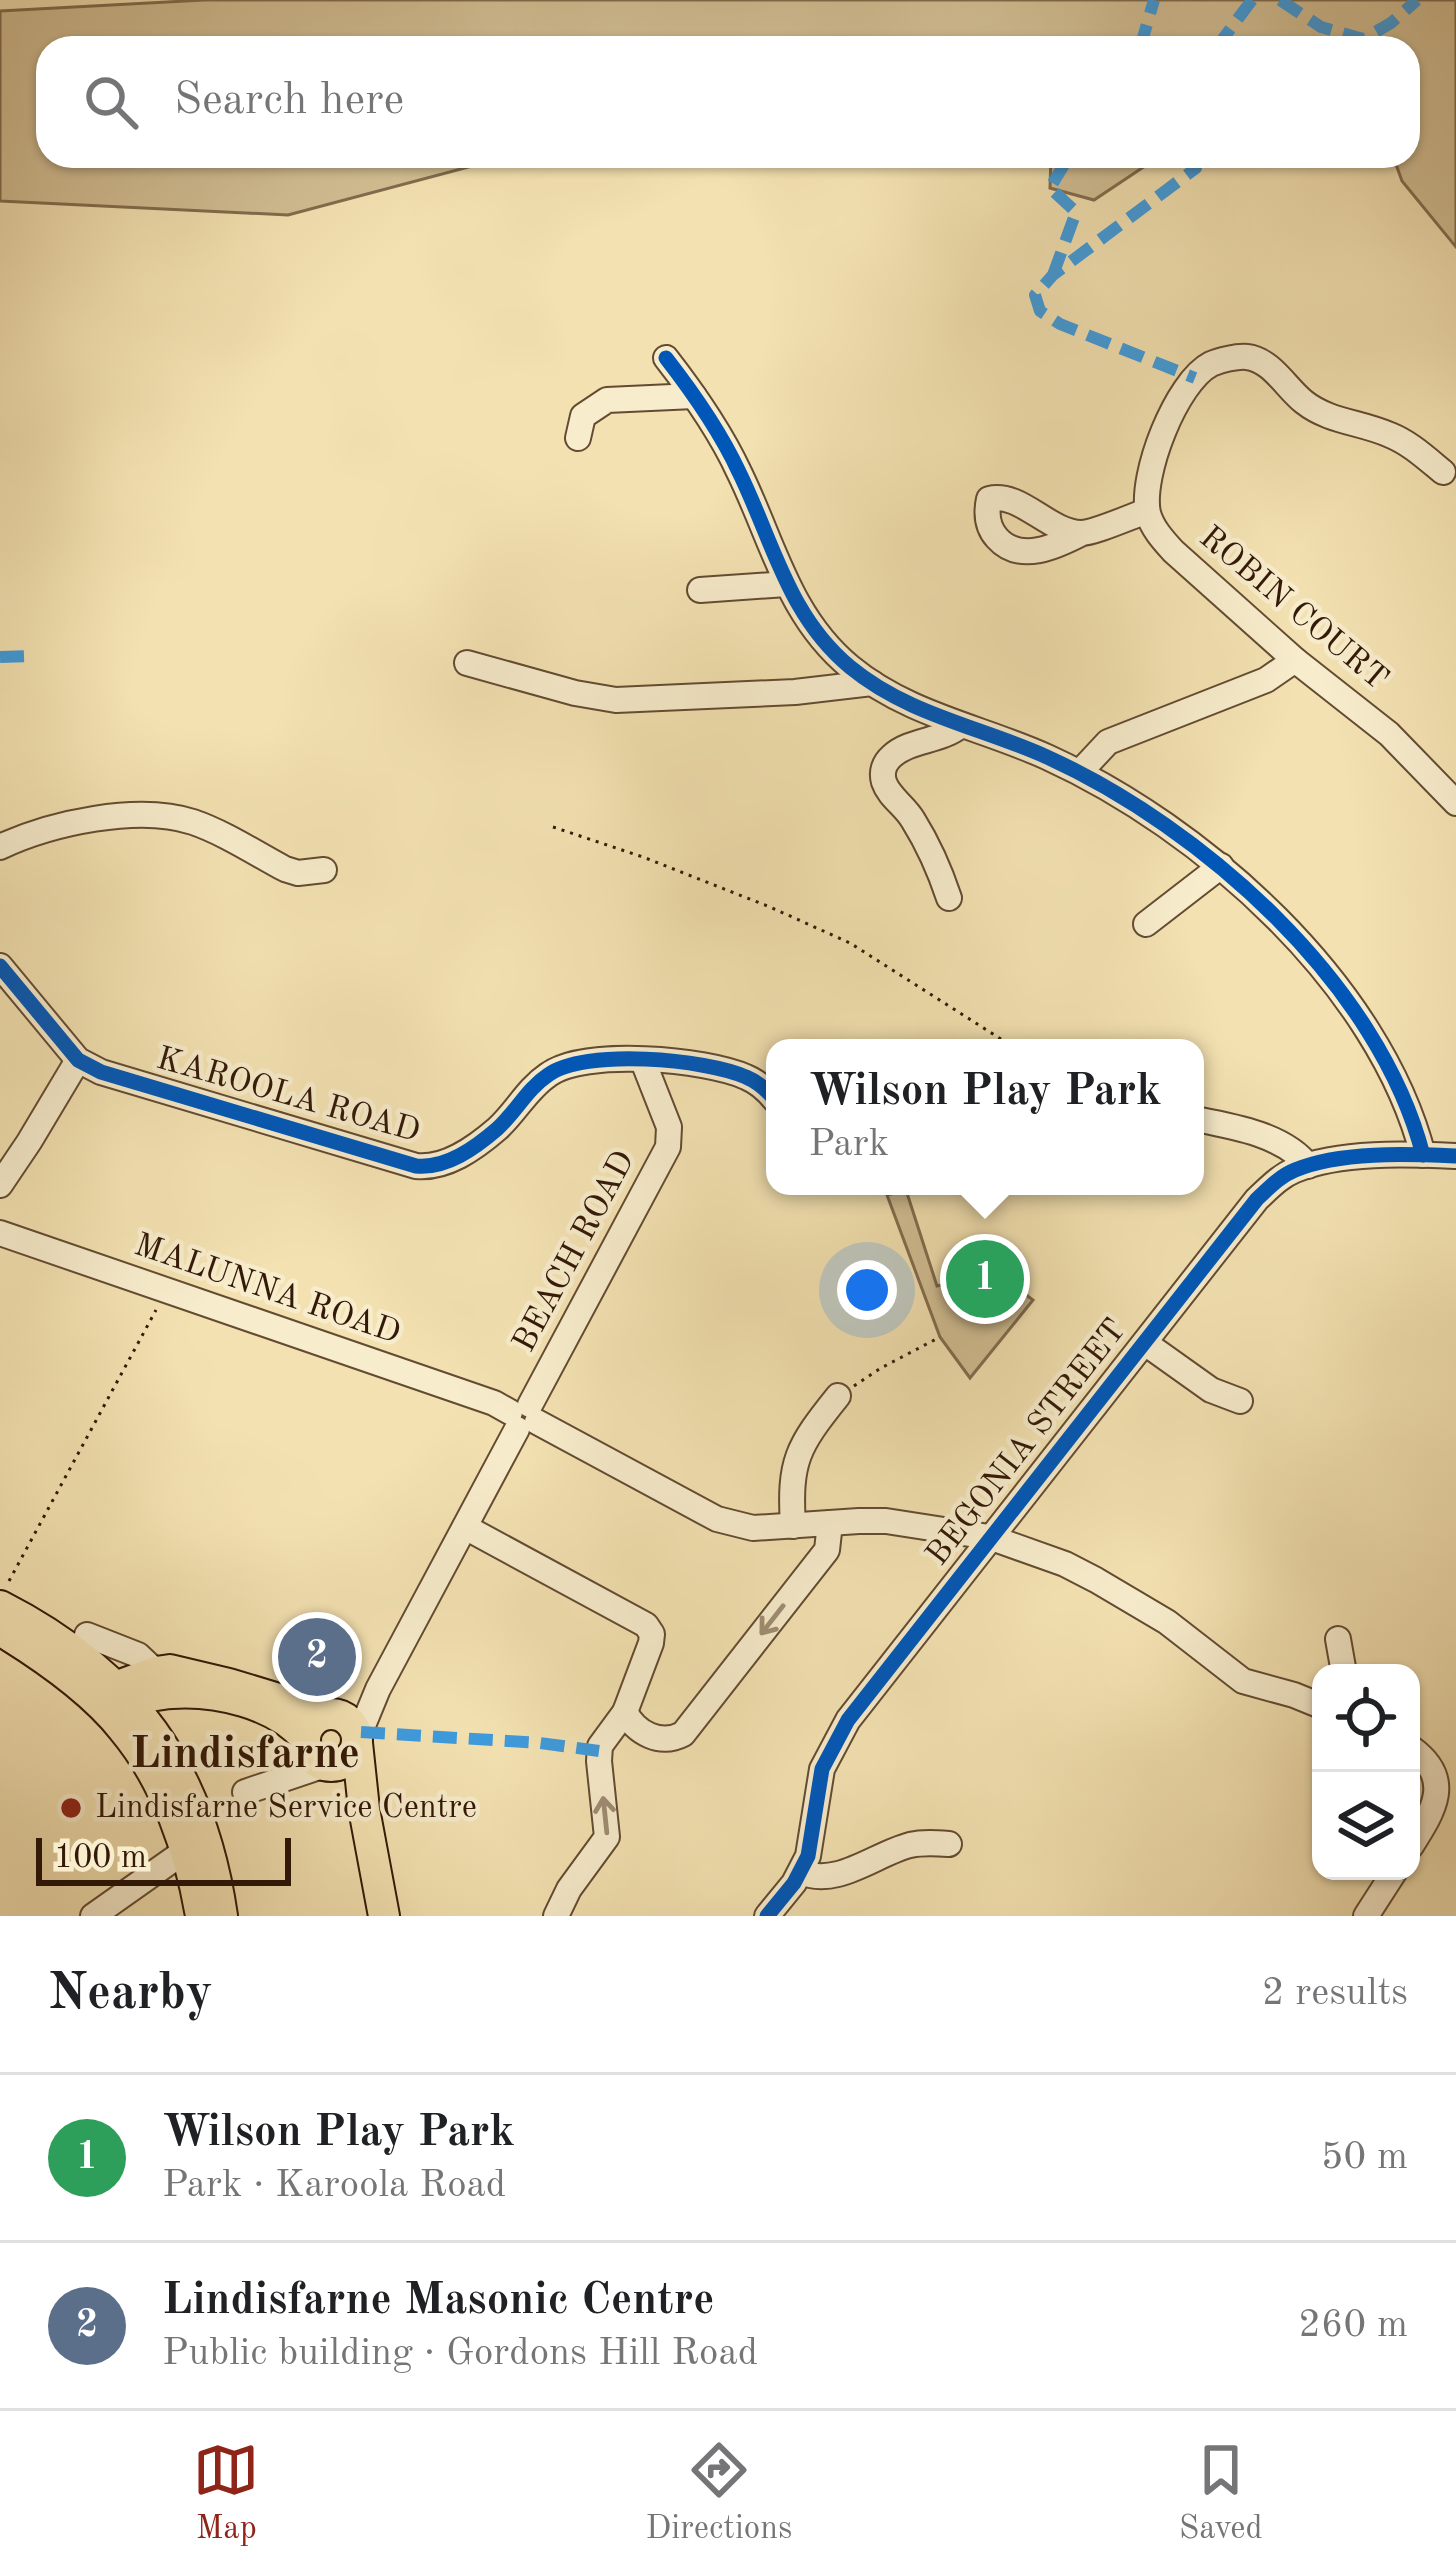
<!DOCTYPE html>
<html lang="en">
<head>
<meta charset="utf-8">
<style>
	body { margin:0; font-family:"Old Standard TT",serif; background:#f2f2f2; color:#202124 }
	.controls { position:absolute; right:36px; bottom:36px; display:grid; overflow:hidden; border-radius:24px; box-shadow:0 3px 9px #0004 }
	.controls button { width:108px; height:108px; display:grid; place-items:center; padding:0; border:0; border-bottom:3px solid #e0e0e0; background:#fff; color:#202124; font:60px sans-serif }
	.scale { position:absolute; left:36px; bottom:30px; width:255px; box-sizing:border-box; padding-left:12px; border:6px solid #331907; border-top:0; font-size:33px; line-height:42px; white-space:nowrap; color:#331907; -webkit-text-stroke:9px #f7eccc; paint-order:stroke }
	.you { position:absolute; left:867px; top:1290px; width:42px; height:42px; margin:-30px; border:9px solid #fff; border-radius:50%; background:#1a73e8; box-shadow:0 0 0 18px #1a73e833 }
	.badge { display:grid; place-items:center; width:78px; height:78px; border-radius:50%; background:#8f2418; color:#fff; font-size:39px; font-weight:700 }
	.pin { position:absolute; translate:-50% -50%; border:6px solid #fff; box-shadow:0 3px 12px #0006 }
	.popup { position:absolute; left:766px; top:1039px; width:438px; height:156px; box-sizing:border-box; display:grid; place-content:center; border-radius:24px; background:#fff; filter:drop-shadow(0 3px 9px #0005); font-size:39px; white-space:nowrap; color:#757577 }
	.popup b { font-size:45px; color:#202124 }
	.popup::after { content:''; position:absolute; left:50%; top:100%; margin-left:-24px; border:24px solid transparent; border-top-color:#fff }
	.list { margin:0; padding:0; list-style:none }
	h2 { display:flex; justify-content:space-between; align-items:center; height:156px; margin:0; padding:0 48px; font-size:51px }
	h2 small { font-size:39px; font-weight:400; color:#757577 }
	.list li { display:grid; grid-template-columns:78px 1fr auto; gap:36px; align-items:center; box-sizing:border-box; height:168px; padding:0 48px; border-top:3px solid #e0e0e0 }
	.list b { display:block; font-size:45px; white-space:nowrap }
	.list p { margin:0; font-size:39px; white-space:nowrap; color:#757577 }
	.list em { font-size:39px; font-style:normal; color:#757577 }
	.icon { flex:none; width:66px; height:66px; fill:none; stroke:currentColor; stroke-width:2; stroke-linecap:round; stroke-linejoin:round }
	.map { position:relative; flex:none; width:1456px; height:1916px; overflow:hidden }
	.search { position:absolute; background:#fff; box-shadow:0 3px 9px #0004; left:36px; right:36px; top:36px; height:132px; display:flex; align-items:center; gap:30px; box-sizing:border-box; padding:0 42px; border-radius:36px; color:#757577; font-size:45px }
	.sheet { height:492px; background:#fff }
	nav { display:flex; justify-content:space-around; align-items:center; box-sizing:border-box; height:168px; border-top:3px solid #e0e0e0; background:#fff; font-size:33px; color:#757577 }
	nav a { display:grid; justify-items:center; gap:6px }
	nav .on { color:#8f2418 }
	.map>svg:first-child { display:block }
	.green { fill:#d2bf94; stroke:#826c4e; stroke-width:3 }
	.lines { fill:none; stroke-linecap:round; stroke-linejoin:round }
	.minor-casing { stroke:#634b32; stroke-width:28 }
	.major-casing { stroke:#331907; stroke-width:34 }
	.path { stroke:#331907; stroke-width:3; stroke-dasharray:3 6; stroke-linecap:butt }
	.minor { stroke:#f7eccc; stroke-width:24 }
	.major { stroke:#f3e1b1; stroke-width:30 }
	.quiet { stroke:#3e9bdd; stroke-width:12; stroke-dasharray:24 12; stroke-linecap:butt }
	.cycleway-casing { stroke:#f7eccc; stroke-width:22 }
	.cycleway { stroke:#0057b8; stroke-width:15 }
	.oneway { stroke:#9f8d73 }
	.poi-dot { fill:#8f2418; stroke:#f7eccc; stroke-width:4.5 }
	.labels { text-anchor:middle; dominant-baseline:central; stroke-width:9; stroke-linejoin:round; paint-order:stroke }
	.street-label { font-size:33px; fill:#331907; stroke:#f7eccc }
	.poi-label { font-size:33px; fill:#331907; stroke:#f7eccc; text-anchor:start }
	.district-label { font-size:45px; font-weight:bold; fill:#331907; stroke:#f7eccc }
</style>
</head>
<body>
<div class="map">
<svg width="1456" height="1916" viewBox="0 0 1456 1916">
	<rect width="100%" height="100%" fill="#f3e1b1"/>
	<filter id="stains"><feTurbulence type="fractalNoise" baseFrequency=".00167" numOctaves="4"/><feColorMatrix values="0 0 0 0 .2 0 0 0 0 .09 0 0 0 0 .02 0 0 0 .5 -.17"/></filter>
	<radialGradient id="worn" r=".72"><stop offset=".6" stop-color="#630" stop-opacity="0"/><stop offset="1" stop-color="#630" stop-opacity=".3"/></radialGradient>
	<!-- green -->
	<g class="green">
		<path d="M204,0h1252v247l-54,-66 -9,-25h15v-108h-1360v108h462l-222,59 -288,-14v-190z"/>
		<path d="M1051,156h109l-66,44 -44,-12z"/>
		<path d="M906,1190l31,96 58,-14 38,28 -63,78 -30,-41 -53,-142z"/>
	</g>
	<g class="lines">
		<defs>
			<g id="minor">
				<path d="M666,358c28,36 54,73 73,114 34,69 49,144 111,195 58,48 131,60 197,90 156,71 332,227 376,398"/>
				<path d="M578,438l5,-22 24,-16 87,-4"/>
				<path d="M1443,472c-17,-14 -33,-29 -53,-37 -29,-13 -61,-13 -86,-33 -18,-14 -32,-42 -57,-45 -10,-1 -27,3 -36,7 -35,18 -71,112 -63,149 4,15 15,27 25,38l122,109 94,74 67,69"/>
				<path d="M1082,533c-25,13 -62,31 -85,5 -10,-11 -11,-25 -8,-39 31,-8 59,33 92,34 13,0 51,-17 66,-22"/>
				<path d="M700,590l86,-6"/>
				<path d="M467,663l108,30 41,7 179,-8 77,-9"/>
				<path d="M1080,772l28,-30 158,-62 29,-20"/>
				<path d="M0,847c51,-24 138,-43 193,-25 32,11 62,31 92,47l13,4 26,-3"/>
				<path d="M949,898c-9,-27 -21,-54 -36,-78 -8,-14 -24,-23 -29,-38 -3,-10 0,-19 8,-26 19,-17 49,-14 69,-31"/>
				<path d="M1146,924l75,-58"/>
				<path d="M0,966l78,94 23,12 315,94c30,3 59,-18 81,-37 19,-17 30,-40 51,-54 36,-27 158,-16 198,2 12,5 21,13 29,23"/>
				<path d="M1195,1119c37,7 90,16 113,47"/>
				<path d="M0,1185l29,-43 49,-82"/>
				<path d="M0,1233l494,170 16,9"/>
				<path d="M1145,1343l66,47 29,11"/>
				<path d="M530,1405l138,-258 1,-20 -26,-66"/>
				<path d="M537,1422l180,97 36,9 106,-7h27l103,16 76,27 31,16 71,42 76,59 51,14 27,11"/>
				<path d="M793,1526c-4,-65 4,-79 45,-130"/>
				<path d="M465,1527l181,98 6,9 -1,9 -26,69 -25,34 -1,15 8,76 -38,52 -13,27"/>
				<path d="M87,1635l51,20 18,17"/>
				<path d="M1338,1639l6,34"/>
				<path d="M625,1712c11,21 35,34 58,22l144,-184 3,-27"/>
				<path d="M357,1740l21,-51 139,-260"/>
				<path d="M1411,1748c43,31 23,62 0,98"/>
				<path d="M245,1792l80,-27"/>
				<path d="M801,1872c36,16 74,-18 109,-27 13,-3 26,-2 39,-1"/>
				<path d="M93,1916l92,-65"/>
				<path d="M767,1916l27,-33 14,-27 14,-87 26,-49 409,-521c12,-11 23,-23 38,-29 45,-19 113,-16 161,-14"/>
				<path d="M1366,1916l29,-45"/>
			</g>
			<g id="major">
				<path d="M0,1606c132,67 201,164 222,310"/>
				<path d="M0,1630c41,25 93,61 123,99 43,51 67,122 78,187"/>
				<path d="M104,1691l52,-19 14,-2 59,14 99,30"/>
				<path d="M115,1705c18,-5 37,-11 57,-12 43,-3 104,10 133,45"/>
				<circle cx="331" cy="1740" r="26"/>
				<path d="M357,1743l7,66 20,107"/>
			</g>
		</defs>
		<!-- minor casing -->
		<use href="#minor" class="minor-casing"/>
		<!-- major casing -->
		<use href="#major" class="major-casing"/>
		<!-- path -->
		<g class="path">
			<path d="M553,827l90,30 127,50 80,36 165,105"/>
			<path d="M854,1386l27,-18 59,-31"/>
			<path d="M9,1581l147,-271"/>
		</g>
		<!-- minor -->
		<use href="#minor" class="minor"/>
		<!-- major -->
		<use href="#major" class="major"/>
		<!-- quiet -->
		<g class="quiet">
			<path d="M1280,0l41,27 42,12 28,-16 26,-23"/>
			<path d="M1140,48l14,-48"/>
			<path d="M1216,48l36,-48"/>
			<path d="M1193,156l3,12 -143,107 -18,20 5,16 20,13 135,54"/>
			<path d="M1053,275l23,-63 -26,-24 15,-25 8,-7"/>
			<path d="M0,657l33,-1"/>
			<path d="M361,1732l179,11 59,8"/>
		</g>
		<defs>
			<g id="cycleway">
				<path d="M666,358c28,36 54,73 73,114 34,69 49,144 111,195 58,48 131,60 197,90 156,71 332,227 376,398"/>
				<path d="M0,966l78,94 23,12 315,94c30,3 59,-18 81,-37 19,-17 30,-40 51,-54 36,-27 158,-16 198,2 12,5 21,13 29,23"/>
				<path d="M767,1916l27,-33 14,-27 14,-87 26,-49 409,-521c12,-11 23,-23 38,-29 45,-19 113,-16 161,-14"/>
			</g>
		</defs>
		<!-- cycleway casing -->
		<use href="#cycleway" class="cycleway-casing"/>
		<!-- cycleway -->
		<use href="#cycleway" class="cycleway"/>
	</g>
	<!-- one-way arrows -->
	<defs><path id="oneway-shaft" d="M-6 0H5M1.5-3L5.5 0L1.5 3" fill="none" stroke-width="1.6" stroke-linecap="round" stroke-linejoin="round" transform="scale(3)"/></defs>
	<g class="oneway">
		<use href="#oneway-shaft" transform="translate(772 1620) rotate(128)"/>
		<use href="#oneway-shaft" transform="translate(605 1815) rotate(-96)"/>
	</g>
	<!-- markers -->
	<circle class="poi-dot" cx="71" cy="1808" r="12"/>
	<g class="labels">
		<!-- street labels -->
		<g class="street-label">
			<text transform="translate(1293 609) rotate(40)">ROBIN COURT</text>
			<text transform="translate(288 1096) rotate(16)">KAROOLA ROAD</text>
			<text transform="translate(575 1252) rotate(-62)">BEACH ROAD</text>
			<text transform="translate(267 1290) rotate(19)">MALUNNA ROAD</text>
			<text transform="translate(1027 1443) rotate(-52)">BEGONIA STREET</text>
		</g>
		<!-- poi labels -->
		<g class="poi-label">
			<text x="95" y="1808">Lindisfarne Service Centre</text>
		</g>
		<!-- district labels -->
		<g class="district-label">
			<text x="245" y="1755">Lindisfarne</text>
		</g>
	</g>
	<rect width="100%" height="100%" filter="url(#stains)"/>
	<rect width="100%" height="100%" fill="url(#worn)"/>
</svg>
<div class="controls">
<button><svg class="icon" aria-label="locate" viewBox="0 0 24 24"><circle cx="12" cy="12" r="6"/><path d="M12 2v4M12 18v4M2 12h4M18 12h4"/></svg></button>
<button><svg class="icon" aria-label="layers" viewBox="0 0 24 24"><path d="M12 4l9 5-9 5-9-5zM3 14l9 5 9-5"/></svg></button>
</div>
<div class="scale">100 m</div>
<div class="you"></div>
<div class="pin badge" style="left:985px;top:1279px;background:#2e9e5b">1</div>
<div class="popup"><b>Wilson Play Park</b>Park</div>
<div class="pin badge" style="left:317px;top:1657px;background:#5c6f8a">2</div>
<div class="search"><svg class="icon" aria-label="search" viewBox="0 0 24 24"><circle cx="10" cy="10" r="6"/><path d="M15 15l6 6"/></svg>Search here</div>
</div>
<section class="sheet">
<h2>Nearby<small>2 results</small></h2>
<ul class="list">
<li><span class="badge" style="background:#2e9e5b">1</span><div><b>Wilson Play Park</b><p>Park · Karoola Road</p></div><em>50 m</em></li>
<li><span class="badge" style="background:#5c6f8a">2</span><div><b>Lindisfarne Masonic Centre</b><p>Public building · Gordons Hill Road</p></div><em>260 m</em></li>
</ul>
</section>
<nav>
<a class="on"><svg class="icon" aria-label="map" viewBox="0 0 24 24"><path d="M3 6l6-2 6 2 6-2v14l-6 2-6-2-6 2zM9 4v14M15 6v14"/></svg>Map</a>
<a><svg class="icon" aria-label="directions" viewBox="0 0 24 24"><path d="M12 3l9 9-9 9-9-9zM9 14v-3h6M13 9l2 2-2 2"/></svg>Directions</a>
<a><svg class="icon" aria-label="saved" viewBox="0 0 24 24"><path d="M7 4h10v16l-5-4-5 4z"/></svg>Saved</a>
</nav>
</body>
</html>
